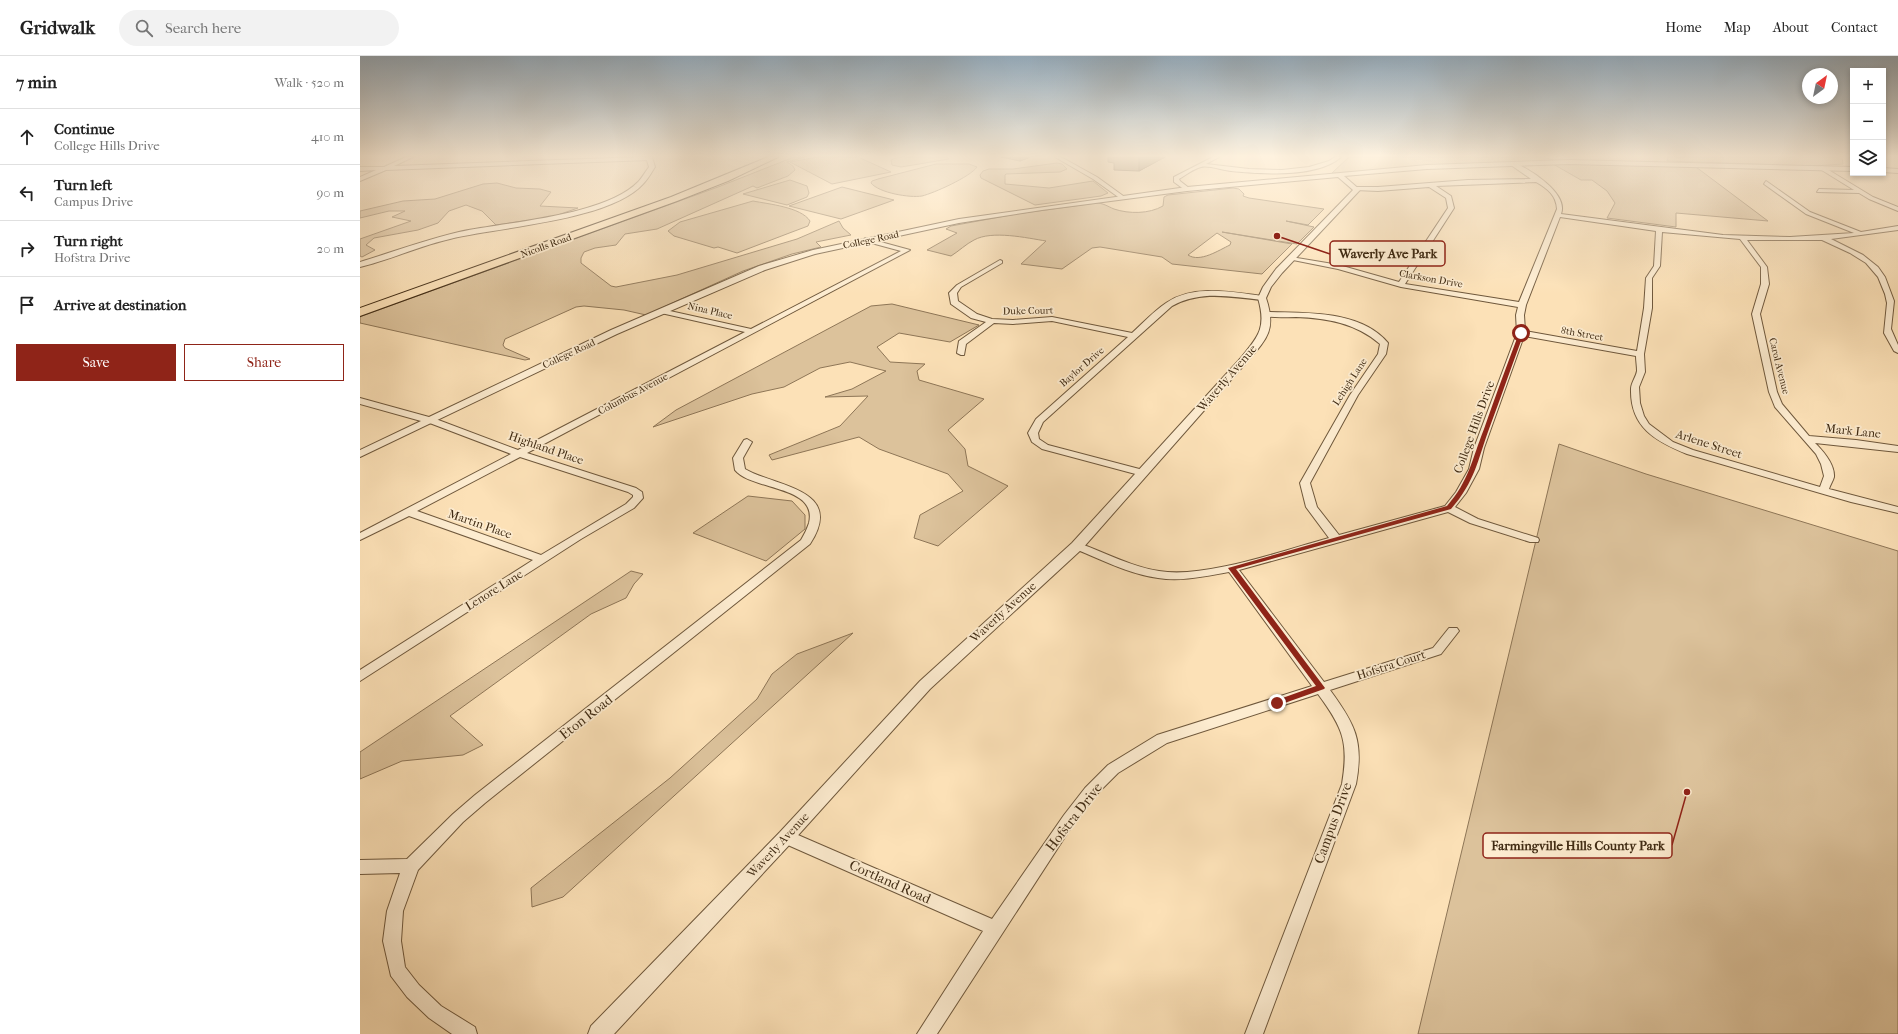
<!DOCTYPE html>
<html lang="en">
<head>
<meta charset="utf-8">
<style>
	body { margin:0; font-family:"IM FELL French Canon",serif; background:#f2f2f2; color:#222 }
	.controls { position:absolute; right:12px; top:12px; display:grid; overflow:hidden; border-radius:0px; box-shadow:0 2px 6px #0003 }
	.controls button { width:36px; height:36px; display:grid; place-items:center; padding:0; border:0; border-bottom:1px solid #e0e0e0; background:#fff; color:#222; font:20px sans-serif }
	.compass { position:absolute; left:1442px; top:12px; width:36px; height:36px; border-radius:50%; background:#fff; box-shadow:0 2px 6px #0003; rotate:33deg }
	.stop { position:absolute; width:12px; height:12px; margin:-9px; border:3px solid #8f2418; border-radius:50%; background:#fff }
	.stop.end { background:#8f2418; border-color:#fff; box-shadow:0 1px 4px #0008 }
	.list { margin:0; padding:0; list-style:none }
	h2 { display:flex; justify-content:space-between; align-items:center; height:52px; margin:0; padding:0 16px; font-size:17px }
	h2 small { font-size:13px; font-weight:400; color:#767676 }
	.list li { display:grid; grid-template-columns:26px 1fr auto; gap:12px; align-items:center; box-sizing:border-box; height:56px; padding:0 16px; border-top:1px solid #e0e0e0 }
	.list b { display:block; font-size:15px; white-space:nowrap }
	.list p { margin:0; font-size:13px; white-space:nowrap; color:#767676 }
	.list em { font-size:13px; font-style:normal; color:#767676 }
	.actions { display:flex; gap:8px; padding:12px 16px }
	.actions a { flex:1; padding:9px 0; border:1px solid #8f2418; border-radius:0px; text-align:center; font-size:14px; color:#8f2418 }
	.actions .main { background:#8f2418; color:#fff }
	.icon { flex:none; width:22px; height:22px; fill:none; stroke:currentColor; stroke-width:2; stroke-linecap:round; stroke-linejoin:round }
	.map { position:relative; flex:none; width:1538px; height:978px; overflow:hidden }
	header { display:flex; align-items:center; gap:24px; box-sizing:border-box; height:56px; padding:0 20px; background:#fff; border-bottom:1px solid #e0e0e0 }
	header strong { font-size:19px }
	nav { display:flex; gap:22px; margin-inline-start:auto; font-size:14px }
	.search { width:280px; height:36px; background:#f2f2f2; display:flex; align-items:center; gap:10px; box-sizing:border-box; padding:0 14px; border-radius:22px; color:#767676; font-size:15px }
	main { display:flex }
	aside { flex:1; background:#fff }
	.map>svg:first-child { display:block }
	.green { fill:#dcc29b; stroke:#8e7657; fill-rule:evenodd }
	.lines { fill:none; stroke-linecap:round; stroke-linejoin:round }
	.minor-casing { stroke:#6f583c; stroke-width:2 }
	.tertiary-casing { stroke:#6f583c; stroke-width:2 }
	.trunk-casing { stroke:#402b13; stroke-width:2 }
	.minor { fill:#fdecd0; fill-rule:evenodd }
	.tertiary { fill:#fdecd0; fill-rule:evenodd }
	.trunk { fill:#fce1b7; fill-rule:evenodd }
	.wall { fill:#8b7759; stroke:#402b13 }
	.shaded-wall { fill:#716149; stroke:#402b13 }
	.route { fill:#8f2418 }
	.labels { text-anchor:middle; dominant-baseline:central; stroke-width:3.5; stroke-linejoin:round; paint-order:stroke }
	.far-street-label { font-size:10px; fill:#402b13; stroke:#fdecd0 }
	.street-label { font-size:12px; fill:#402b13; stroke:#fdecd0 }
	.near-street-label { font-size:14px; fill:#402b13; stroke:#fdecd0 }
	.leader { fill:none; stroke:#8f2418; stroke-width:1.5 }
	.callout-dot { fill:#8f2418; stroke:#fdecd0; stroke-width:1.5 }
	.callout { fill:#fdecd0; stroke:#8f2418; stroke-width:1.5 }
	.callout-label { font-size:13px; text-anchor:middle; font-weight:bold; fill:#402b13 }
</style>
</head>
<body>
<header>
<strong>Gridwalk</strong>
<div class="search"><svg class="icon" aria-label="search" viewBox="0 0 24 24"><circle cx="10" cy="10" r="6"/><path d="M15 15l6 6"/></svg>Search here</div>
<nav><a>Home</a><a>Map</a><a>About</a><a>Contact</a></nav>
</header>
<main>
<aside>
<h2>7 min<small>Walk · 520 m</small></h2>
<ul class="list">
<li><svg class="icon" aria-label="ahead" viewBox="0 0 24 24"><path d="M12 20V5M6 11l6-6 6 6"/></svg><div><b>Continue</b><p>College Hills Drive</p></div><em>410 m</em></li>
<li><svg class="icon" aria-label="left" viewBox="0 0 24 24"><path d="M17 20v-9H6M10 6l-5 5 5 5"/></svg><div><b>Turn left</b><p>Campus Drive</p></div><em>90 m</em></li>
<li><svg class="icon" aria-label="right" viewBox="0 0 24 24"><path d="M7 20v-9h11M14 6l5 5-5 5"/></svg><div><b>Turn right</b><p>Hofstra Drive</p></div><em>20 m</em></li>
<li><svg class="icon" aria-label="arrive" viewBox="0 0 24 24"><path d="M6 21V4h12l-3 4 3 4H6"/></svg><div><b>Arrive at destination</b></div></li>
</ul>
<div class="actions"><a class="main">Save</a><a>Share</a></div>
</aside>
<div class="map">
<svg width="1538" height="978" viewBox="0 0 1538 978">
	<rect width="100%" height="100%" fill="#fce1b7"/>
	<filter id="stains"><feTurbulence type="fractalNoise" baseFrequency=".005" numOctaves="4"/><feColorMatrix values="0 0 0 0 .2 0 0 0 0 .09 0 0 0 0 .02 0 0 0 .5 -.17"/></filter>
	<radialGradient id="worn" r=".72"><stop offset=".6" stop-color="#630" stop-opacity="0"/><stop offset="1" stop-color="#630" stop-opacity=".3"/></radialGradient>
	<!-- green -->
	<g class="green">
		<path d="M434,101h11l-18,5 6,4 2,4 -7,6 -31,12 -4,-2 -96,43 -32,5 -9,11 -21,3 -11,4 -3,6v5l30,23 5,1 61,-12 120,-36 42,-18 4,7 8,7 -35,7 5,5 -29,7 -49,17 -97,44 -22,-5 -40,-4 -8,1 -71,32 -2,6 2,3 25,11 -5,1 -165,-37v-6l2,-1 356,-129z"/>
		<path d="M458,101h40l33,15 -59,12 -42,-22z"/>
		<path d="M539,101h48l2,2 -48,8 -9,-2 -1,-5z"/>
		<path d="M989,101h194l10,3 -221,13z"/>
		<path d="M1308,101h174l1,7 -32,2 -144,-5z"/>
		<path d="M697,107l5,1 5,5 -7,3 -54,2 -1,1v9l44,4 44,-7 15,12 -7,3 -66,9 -54,-27 -1,-3 3,-4 6,-2h24z"/>
		<path d="M1219,107l117,4 72,54 -92,-8v14l-69,-9 8,-15 -8,-12 -15,-11h-11l-28,-16z"/>
		<path d="M576,108h33l8,3c-7,10 -43,26 -55,29 -12,2 -43,-3 -51,-13l1,-2 6,-2z"/>
		<path d="M430,124l17,6 2,7 -2,4 -20,8 -44,-11z"/>
		<path d="M137,127l19,5 24,1 11,3 -11,14 38,2 -26,9 -56,8 -14,-14 -16,-6 -17,6 -11,12 -20,7 -44,8 -8,7 9,5 -13,7 -2,-1v-17l51,-18 -19,-4 13,-6h-16l-29,7v-7l43,-10 32,-2 48,-15z"/>
		<path d="M482,131l52,13 -53,19 -52,-13z"/>
		<path d="M873,132l6,1 5,5 -1,2 6,2 75,11 -16,16 -22,-4 28,6 -17,17 -75,-12 70,12 -30,30 -90,-10 -10,-7 -62,-10 -8,1 -30,21 -41,-5 25,-23c-19,-3 -54,-11 -72,-1 -8,4 -15,11 -23,16l-24,-6 30,-17 -11,-4 5,-3 65,-12 80,-11c7,0 11,3 18,6 15,5 35,5 49,-3l1,-9 4,-2zM857,177l14,9 -1,3c-11,5 -30,18 -42,10z"/>
		<path d="M393,145c15,3 48,6 57,20l-2,5 -16,6 -55,21 -19,-6 -4,1 -40,-12 -6,-5 12,-9z"/>
		<path d="M532,248l87,21 -29,17 -51,-9 -22,14 13,15 35,2 -8,7 2,9 65,19 -36,31 17,19 3,17 40,20 -70,60 -24,-8 6,-23 43,-24 -15,-17 -69,-25 -20,-12 -87,23 -3,-5 71,-29 28,-30 -43,1 27,-8 34,-18 -36,-9 -30,6 -36,19 -32,7 -99,33 23,-17 195,-104z"/>
		<path d="M1199,388l87,30 252,77v483h-480z"/>
		<path d="M388,440l44,5 13,14v14l-39,32 -73,-28z"/>
		<path d="M271,515l12,3 -9,10 -8,14 -35,16 -141,102 33,29 -20,10 -61,6 -42,18v-27z"/>
		<path d="M493,577l-290,264 -31,10 -1,-19 139,-110 87,-79 15,-25 25,-20z"/>
	</g>
	<g class="lines">
		<defs>
			<g id="minor">
				<path d="M46,101h7l-19,9 248,-9 10,1 -3,2 -263,10 -26,11v-4l16,-7 -16,1v-4h24z"/>
				<path d="M695,101h6l36,20 29,21 -5,1 -28,-20z"/>
				<path d="M853,101h6l-13,7 43,5 33,1 27,-3 20,-6 6,-4h6c-23,21 -82,17 -110,14 -9,-1 -23,-6 -30,-4 -8,2 -15,8 -22,12l1,2 9,7v2h-4l-11,-8v-5z"/>
				<path d="M1153,106c16,7 56,31 48,52l162,21 67,2 64,-4 -48,-19 -42,-30 2,-3 44,31 51,20 37,-6v4l-67,9 32,16 15,12 7,10 9,24 -3,28 7,16v8l-4,-2 -10,-18 3,-30 -2,-9 -7,-17 -12,-14 -16,-10 -28,-13h-75l20,27 2,17 -9,30 17,78 5,12 27,32 47,4 42,6v6l-83,-9c8,8 20,21 19,34 -1,4 -4,8 -5,12l69,18v6l-47,-11 -164,-48c-32,-13 -57,-27 -56,-65 0,-6 5,-12 6,-18 0,-5 -1,-10 -1,-15l-112,-20 -40,112 -5,21 -13,24 -11,14 23,12 60,19 1,2 -1,2h-8l-60,-19 -22,-11 -209,58 85,112 109,-34 16,-20h8l2,3 -18,23 -111,36c25,34 34,51 26,94l-93,250h-18l97,-250c7,-42 1,-56 -24,-90l-151,49 -49,30 -23,23 -21,27 -137,211h-20l66,-103 -202,-89 -3,-5 3,-5 5,-2 5,2 201,87 72,-104 21,-27 23,-23 49,-30 155,-49 -83,-114c-23,4 -48,10 -71,6 -29,-4 -58,-19 -85,-30l-2,-2 6,-3 4,1c25,9 51,23 78,27 46,8 125,-21 170,-33l-23,-31 -6,-24 50,-88 28,-41 2,-10c-24,-21 -54,-26 -84,-27 -11,0 -22,1 -32,-1v-4h3c38,1 94,-2 121,31l-2,11 -28,41 -48,88 7,24 22,28 106,-29 11,-14 13,-23 5,-21 43,-115 -1,-18 2,-8 -117,-20 -63,-18 -50,-10 3,-2 48,8 60,17 49,-74 -2,-10 -17,-11 -51,4 -23,-1 -2,-3h25l90,-7 63,-1 -20,-14zM1176,126c12,7 20,13 21,27l-38,93 -114,-18 49,-76 -3,-12 -15,-10zM1200,161l96,14 -2,35 -8,12 -2,30 -7,43 -112,-20 -1,-16 2,-10zM1302,176l78,7 21,28v17l-9,30 17,78 6,15 41,47 5,10 3,12 -4,11 -127,-37 -20,-8 -24,-18 -5,-8 -4,-13 -1,-16 6,-15 -1,-18 8,-46v-30l8,-12z"/>
				<path d="M1462,110l51,31 25,10v4l-29,-12 -10,-6 -42,-1 2,-3 35,1 -34,-21z"/>
				<path d="M506,182l44,12 -383,203 109,35 6,4 1,6 -9,10 -53,31 -221,142v-11l173,-110 -124,-44 -49,24v-7l151,-79 -84,-32v-4h6l85,32 227,-118 -84,-19v-4l90,20 150,-78 -37,-10v-2zM160,401l108,35 5,3v2l-7,7 -85,51 -124,-44z"/>
				<path d="M640,204l2,1v2l-41,24 -4,6 1,8 19,13 15,5 21,1 39,-3 80,16c11,-10 22,-22 34,-30 27,-19 66,-11 96,-7l4,2 -4,2c-31,-3 -61,-10 -90,6l-129,116 -5,11 1,6 9,6 99,26 1,2 -5,3 -101,-27 -10,-7 -4,-9 8,-14 92,-82 -76,-16 -39,3 -19,-1 -28,21 -2,11h-3l-4,-2 2,-12 27,-19 -15,-4 -20,-14 -2,-11 8,-8z"/>
				<path d="M387,383l5,3 -9,16 2,11c31,18 101,20 65,75l-325,259 -22,19 -45,48 -15,41 -2,30 4,26 14,18 22,21 34,21 2,7h-25l-23,-16 -22,-21 -16,-21 -8,-35 4,-30 13,-38 -40,1v-14l47,-1 46,-45 22,-19 326,-255c3,-5 6,-11 8,-17 9,-38 -57,-32 -74,-53l-2,-12 11,-18z"/>
			</g>
			<g id="tertiary">
				<path d="M286,101h6l3,10c-4,6 -7,12 -12,17 -34,37 -145,43 -193,55 -31,7 -60,21 -90,28v-5c33,-10 65,-22 99,-30 47,-10 146,-16 179,-50 4,-4 7,-10 11,-15z"/>
				<path d="M1490,101h3v3l-2,-1z"/>
				<path d="M1209,104l284,7v4l-284,-7 -142,5 -83,7 16,14 -78,83 -11,14 -5,11c11,33 0,42 -21,66l-163,185 -152,140 -138,153 -178,192h-26l3,-8 189,-194 140,-151 152,-138 167,-183c19,-23 28,-31 19,-62l5,-11 13,-18 77,-79 -15,-13 -151,14 -145,19 -83,13 -144,31 -50,16 -148,64 -257,123v-7l61,-29 -61,-17v-6l69,19 182,-87 148,-64 54,-16 146,-31 228,-32 240,-22z"/>
				<path d="M1523,112l15,1v4l-15,-1z"/>
			</g>
			<path id="trunk" d="M408,101h10l-50,24 -51,20 -317,115v-8l311,-111z"/>
		</defs>
		<!-- minor casing -->
		<use href="#minor" class="minor-casing"/>
		<!-- tertiary casing -->
		<use href="#tertiary" class="tertiary-casing"/>
		<!-- trunk casing -->
		<use href="#trunk" class="trunk-casing"/>
		<!-- minor -->
		<use href="#minor" class="minor"/>
		<!-- tertiary -->
		<use href="#tertiary" class="tertiary"/>
		<!-- trunk -->
		<use href="#trunk" class="trunk"/>
	</g>
	<!-- wall -->
	<g class="wall">
		<path d="M641,101h29l-10,4z"/>
		<path d="M748,101h57l-26,14 -25,-1v-7l-6,-1z"/>
	</g>
	<!-- shaded-wall -->
	<g class="shaded-wall">
		<path d="M660,101h10l-10,4z"/>
		<path d="M779,101h26l-26,14z"/>
	</g>
	<!-- sky -->
	<linearGradient id="sky" x2="0" y2="1"><stop stop-color="#96adbe"/><stop offset="0.42" stop-color="#fef2df"/><stop offset="1" stop-color="#fef2df" stop-opacity="0"/></linearGradient>
	<rect width="1538" height="238" fill="url(#sky)"/>
	<!-- route -->
	<path class="route" d="M1161,276l3,1c-12,32 -23,64 -35,96 -12,33 -14,52 -38,80l-215,60 89,119 -1,1 -45,16h-5v-4l42,-15 -88,-118 219,-62c22,-25 25,-47 37,-77 11,-32 23,-64 35,-96z"/>
	<g class="labels">
		<!-- far-street labels -->
		<g class="far-street-label">
			<text transform="translate(511 184) rotate(-12)">College Road</text>
			<text transform="translate(186 190) rotate(-20)">Nicolls Road</text>
			<text transform="translate(1071 223) rotate(10)">Clarkson Drive</text>
			<text transform="translate(350 255) rotate(13)">Nina Place</text>
			<text transform="translate(668 255) rotate(-1)">Duke Court</text>
			<text transform="translate(1222 278) rotate(10)">8th Street</text>
			<text transform="translate(209 298) rotate(-25)">College Road</text>
			<text transform="translate(1419 310) rotate(76)">Carol Avenue</text>
			<text transform="translate(722 311) rotate(-41)">Baylor Drive</text>
			<text transform="translate(990 326) rotate(-57)">Lehigh Lane</text>
			<text transform="translate(273 338) rotate(-28)">Columbus Avenue</text>
		</g>
		<!-- street labels -->
		<g class="street-label">
			<text transform="translate(867 322) rotate(-49)">Waverly Avenue</text>
			<text transform="translate(1114 371) rotate(-70)">College Hills Drive</text>
			<text transform="translate(1493 375) rotate(6)">Mark Lane</text>
			<text transform="translate(1349 388) rotate(18)">Arlene Street</text>
			<text transform="translate(186 392) rotate(19)">Highland Place</text>
			<text transform="translate(120 468) rotate(19)">Martin Place</text>
			<text transform="translate(134 534) rotate(-32)">Lenore Lane</text>
			<text transform="translate(643 556) rotate(-42)">Waverly Avenue</text>
			<text transform="translate(1031 609) rotate(-18)">Hofstra Court</text>
			<text transform="translate(418 789) rotate(-47)">Waverly Avenue</text>
		</g>
		<!-- near-street labels -->
		<g class="near-street-label">
			<text transform="translate(226 661) rotate(-38)">Eton Road</text>
			<text transform="translate(714 761) rotate(-52)">Hofstra Drive</text>
			<text transform="translate(973 767) rotate(-70)">Campus Drive</text>
			<text transform="translate(530 826) rotate(24)">Cortland Road</text>
		</g>
	</g>
	<!-- callouts -->
	<path class="leader" d="M917 180L970 198M1327 736L1312 789"/>
	<g class="callout-dot">
		<circle cx="917" cy="180" r="4"/>
		<circle cx="1327" cy="736" r="4"/>
	</g>
	<g class="callout">
		<rect x="970" y="185" width="115" height="25" rx="4"/>
		<rect x="1123" y="777" width="189" height="25" rx="4"/>
	</g>
	<g class="callout-label">
		<text x="1028" y="202">Waverly Ave Park</text>
		<text x="1218" y="794">Farmingville Hills County Park</text>
	</g>
	<rect width="100%" height="100%" filter="url(#stains)"/>
	<rect width="100%" height="100%" fill="url(#worn)"/>
</svg>
<div class="controls">
<button>+</button>
<button>−</button>
<button><svg class="icon" aria-label="layers" viewBox="0 0 24 24"><path d="M12 4l9 5-9 5-9-5zM3 14l9 5 9-5"/></svg></button>
</div>
<svg class="compass" viewBox="-18 -18 36 36"><path d="M0-13l5 13h-10z" fill="#e53935"/><path d="M0 13l5-13h-10z" fill="#767676"/></svg>
<div class="stop" style="left:1161px;top:277px"></div>
<div class="stop end" style="left:917px;top:647px"></div>
</div>
</main>
</body>
</html>
